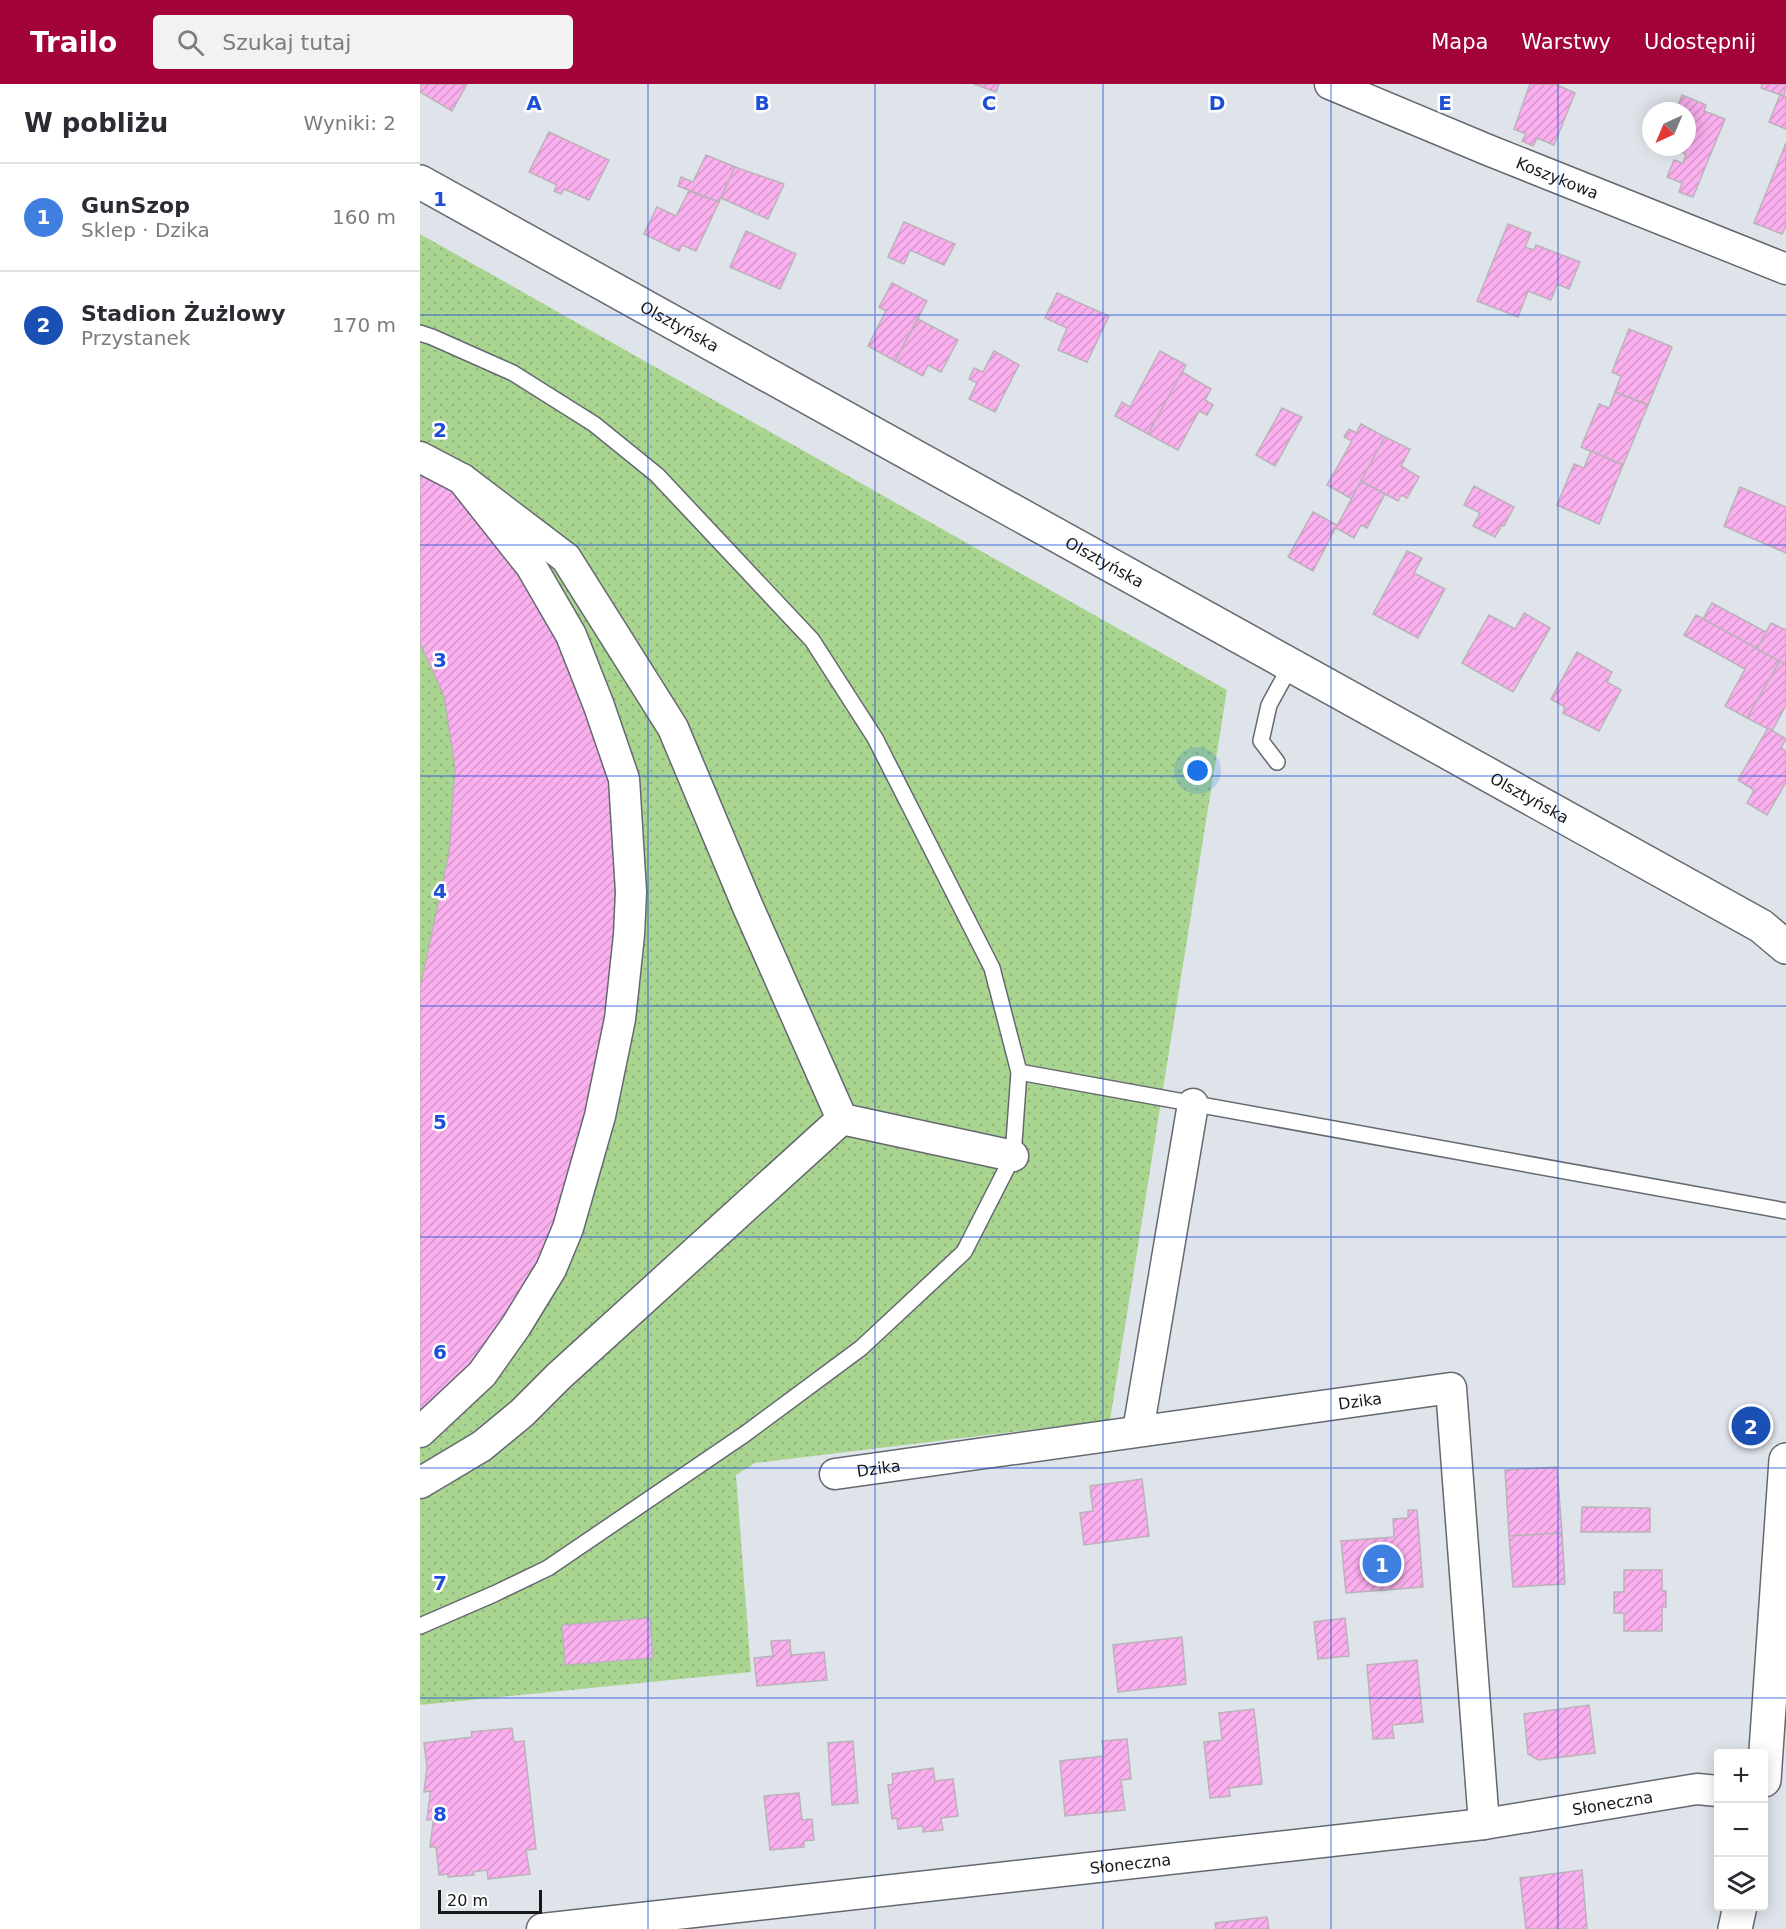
<!DOCTYPE html>
<html lang="pl">
<head>
<meta charset="utf-8">
<style>
	body { margin:0; font-family:"DejaVu Sans",sans-serif; background:#f2f2f3; color:#2b2b33 }
	.controls { position:absolute; right:18px; bottom:18px; display:grid; overflow:hidden; border-radius:6px; box-shadow:0 3px 15px #0003 }
	.controls button { width:54px; height:54px; display:grid; place-items:center; padding:0; border:0; border-bottom:2px solid #e1e1e2; background:#fff; color:#2b2b33; font:30px sans-serif }
	.compass { position:absolute; left:1222px; top:18px; width:54px; height:54px; border-radius:50%; background:#fff; box-shadow:0 3px 15px #0003; rotate:224deg }
	.scale { position:absolute; left:18px; bottom:15px; width:104px; box-sizing:border-box; padding-left:6px; border:3px solid #16181a; border-top:0; font-size:16px; line-height:21px; white-space:nowrap; color:#16181a; -webkit-text-stroke:4px #fff; paint-order:stroke }
	.you { position:absolute; left:778px; top:687px; width:21px; height:21px; margin:-15px; border:4px solid #fff; border-radius:50%; background:#1a73e8; box-shadow:0 0 0 9px #1a73e833 }
	.badge { display:grid; place-items:center; width:39px; height:39px; border-radius:50%; background:#a20338; color:#fff; font-size:20px; font-weight:700 }
	.pin { position:absolute; translate:-50% -50%; border:3px solid #fff; box-shadow:0 2px 6px #0006 }
	.list { margin:0; padding:0; list-style:none }
	h2 { display:flex; justify-content:space-between; align-items:center; height:78px; margin:0; padding:0 24px; font-size:26px }
	h2 small { font-size:20px; font-weight:400; color:#7c7c81 }
	.list li { display:grid; grid-template-columns:39px 1fr auto; gap:18px; align-items:center; box-sizing:border-box; height:108px; padding:0 24px; border-top:2px solid #e1e1e2 }
	.list b { display:block; font-size:22px; white-space:nowrap }
	.list p { margin:0; font-size:20px; white-space:nowrap; color:#7c7c81 }
	.list em { font-size:20px; font-style:normal; color:#7c7c81 }
	.icon { flex:none; width:33px; height:33px; fill:none; stroke:currentColor; stroke-width:2; stroke-linecap:round; stroke-linejoin:round }
	.map { position:relative; flex:none; width:1366px; height:1845px; overflow:hidden }
	header { display:flex; align-items:center; gap:36px; box-sizing:border-box; height:84px; padding:0 30px; background:#a20338; color:#fff }
	header strong { font-size:28px }
	nav { display:flex; gap:33px; margin-inline-start:auto; font-size:21px }
	.search { width:420px; height:54px; background:#f2f2f3; display:flex; align-items:center; gap:15px; box-sizing:border-box; padding:0 21px; border-radius:6px; color:#7c7c81; font-size:22px }
	main { display:flex }
	aside { flex:1; background:#fff }
	.map>svg:first-child { display:block }
	.park { fill:url(#park-dots) }
	.building { fill:url(#building-hatch); stroke:#bab3b8; stroke-width:1.5 }
	.lines { fill:none; stroke-linecap:round; stroke-linejoin:round }
	.lane-casing { stroke:#64696f; stroke-width:18 }
	.street-casing { stroke:#64696f; stroke-width:33 }
	.secondary-casing { stroke:#64696f; stroke-width:36 }
	.lane { stroke:#fff; stroke-width:15 }
	.street { stroke:#fff; stroke-width:30 }
	.secondary { stroke:#fff; stroke-width:33 }
	.grid { fill:none; stroke:#1d4ed8; stroke-width:1.5; stroke-opacity:0.55 }
	.labels { text-anchor:middle; dominant-baseline:central; stroke-width:5; stroke-linejoin:round; paint-order:stroke }
	.street-label { font-size:16px; fill:#16181a; stroke:#fff }
	.grid-label { font-size:20px; text-anchor:middle; font-weight:bold; fill:#1d4ed8; stroke:#fff; stroke-width:5; stroke-linejoin:round; paint-order:stroke }
</style>
</head>
<body>
<header>
<strong>Trailo</strong>
<div class="search"><svg class="icon" aria-label="search" viewBox="0 0 24 24"><circle cx="10" cy="10" r="6"/><path d="M15 15l6 6"/></svg>Szukaj tutaj</div>
<nav><a>Mapa</a><a>Warstwy</a><a>Udostępnij</a></nav>
</header>
<main>
<aside>
<h2>W pobliżu<small>Wyniki: 2</small></h2>
<ul class="list">
<li><span class="badge" style="background:#3f7fe0">1</span><div><b>GunSzop</b><p>Sklep · Dzika</p></div><em>160 m</em></li>
<li><span class="badge" style="background:#1a4fb4">2</span><div><b>Stadion Żużlowy</b><p>Przystanek</p></div><em>170 m</em></li>
</ul>
</aside>
<div class="map">
<svg width="1366" height="1845" viewBox="0 0 1366 1845">
	<defs>
		<pattern id="park-dots" width="8" height="8" patternUnits="userSpaceOnUse" patternTransform="scale(1.5)"><rect width="8" height="8" fill="#a9d590"/><path d="M2 2h.1M6 6h.1" fill="none" stroke="#91b67c" stroke-width="1.8" stroke-linecap="round"/></pattern>
		<pattern id="building-hatch" width="6" height="6" patternUnits="userSpaceOnUse" patternTransform="scale(1.5)"><rect width="6" height="6" fill="#faafee"/><path d="M-1 1l2-2M0 6l6-6M5 7l2-2" fill="none" stroke="#d696cc"/></pattern>
	</defs>
	<rect width="100%" height="100%" fill="#dfe4eb"/>
	<!-- park -->
	<path class="park" d="M0,150l807,456 -117,730 -355,43 -19,12 15,197 -331,33z"/>
	<!-- building -->
	<g class="building">
		<path d="M0,0h47l-15,27 -32,-19z"/>
		<path d="M554,0h25l-3,8z"/>
		<path d="M1110,0h25l20,9 -21,52 -17,-7 -4,8 -11,-5 4,-7 -12,-5z"/>
		<path d="M1342,0h24l-2,12 -23,-8z"/>
		<path d="M1262,11l24,10 -2,6 21,8 -32,78 -14,-5 3,-9 -15,-6 7,-17 9,3 3,-9 -18,-7h19v-36h-11z"/>
		<path d="M1360,11l6,2v32l-17,-7z"/>
		<path d="M129,48l60,28 -20,40 -25,-11 -3,5 -7,-3 3,-6 -28,-13z"/>
		<path d="M1366,59v83l-4,8 -28,-11z"/>
		<path d="M286,71l29,12 -16,35 -41,-16 3,-9 12,5z"/>
		<path d="M315,83l49,17 -16,35 -47,-21z"/>
		<path d="M269,107l30,11 -23,49 -14,-6 -3,6 -35,-17 13,-27 19,9z"/>
		<path d="M484,138l51,22 -11,21 -34,-15 -6,14 -16,-7z"/>
		<path d="M1088,140l23,9 -6,14 9,3 2,-5 44,17 -11,27 -12,-5 -6,16 -23,-9 -10,26 -41,-16z"/>
		<path d="M326,147l50,23 -16,35 -50,-22z"/>
		<path d="M472,199l35,18 -32,60 -27,-15 18,-35 -7,-4z"/>
		<path d="M637,209l52,23 -22,46 -29,-12 9,-22 -22,-10z"/>
		<path d="M498,235l40,21 -17,32 -13,-7 -5,11 -28,-15z"/>
		<path d="M1209,245l43,18 -24,58 -33,-13 6,-16 -9,-4z"/>
		<path d="M574,267l25,14 -24,47 -26,-13 8,-16 -8,-4 5,-11 9,4z"/>
		<path d="M740,267l26,14 -38,69 -33,-18 7,-14 8,5z"/>
		<path d="M762,288l29,17 -6,11 8,5 -6,10 -8,-4 -21,39 -30,-16z"/>
		<path d="M1195,308l33,13 -25,60 -42,-18 18,-43 10,4z"/>
		<path d="M862,324l20,9 -27,49 -19,-11z"/>
		<path d="M941,340l24,13 -33,62 -25,-14 25,-44 -8,-4 5,-8 7,4z"/>
		<path d="M965,353l25,12 -9,17 18,11 -12,21 -6,-3 -3,6 -37,-20z"/>
		<path d="M1171,367l32,14 -24,59 -42,-19 17,-41 10,4z"/>
		<path d="M0,373l111,109 93,213 5,156 -78,334 -131,163v-444l29,-135 6,-85 -11,-72 -24,-53z"/>
		<path d="M941,397l24,13 -18,34 -6,-3 -7,13 -18,-10z"/>
		<path d="M1054,402l40,21 -10,19 -2,-1 -7,12 -22,-11 7,-13 -16,-8z"/>
		<path d="M1320,403l46,20v46l-62,-27z"/>
		<path d="M893,428l24,13 -24,46 -25,-14z"/>
		<path d="M987,467l15,7 -8,15 31,16 -27,49 -45,-24z"/>
		<path d="M1292,519l54,29 -9,17 -54,-30z"/>
		<path d="M1104,529l26,15 -37,64 -51,-29 27,-48 26,14z"/>
		<path d="M1276,531l84,46 -33,57 -22,-12 20,-37 -61,-34z"/>
		<path d="M1351,539l15,7v35l-29,-16z"/>
		<path d="M1157,568l35,20 -5,10 14,8 -22,41 -36,-18 2,-6 -14,-8z"/>
		<path d="M1360,577l6,4v40l-14,26 -25,-13z"/>
		<path d="M1348,644l18,11 -5,9 5,3v31l-19,33 -20,-12 7,-13 -16,-10z"/>
		<path d="M1137,1383l5,66 -53,3 -4,-66z"/>
		<path d="M722,1395l7,57 -65,9 -4,-32 13,-2 -3,-25z"/>
		<path d="M1162,1423l68,1v24h-69z"/>
		<path d="M988,1426h9l6,77 -77,6 -5,-52 53,-4 -1,-18 15,-1z"/>
		<path d="M1142,1449l3,51 -52,3 -4,-51z"/>
		<path d="M1204,1486h38v21h4v16h-4v24h-38v-18h-10v-21h10z"/>
		<path d="M230,1534l3,40 -88,7 -3,-40z"/>
		<path d="M925,1534l4,38 -31,3 -4,-37z"/>
		<path d="M762,1553l4,47 -68,8 -5,-47z"/>
		<path d="M370,1556l1,15 33,-3 3,28 -70,6 -3,-28 19,-2 -2,-15z"/>
		<path d="M997,1576l6,62 -31,3 2,13 -21,1 -6,-74z"/>
		<path d="M1169,1621l6,48 -57,7 -10,-6 -4,-40z"/>
		<path d="M834,1625l8,75 -33,4 1,8 -20,2 -6,-56 18,-2 -3,-27z"/>
		<path d="M92,1644l2,14 10,-1 12,108 -10,1 4,24 -42,5 -1,-9 -14,2 1,3 -26,2v-3l-9,1 -3,-28h-6l3,-24v-4l-6,1 3,-25v-4l-6,1 3,-25 -3,-24 48,-6 -1,-5z"/>
		<path d="M707,1655l4,40 -10,1 4,30 -60,6 -5,-55 44,-5 -2,-15z"/>
		<path d="M433,1657l5,62 -26,2 -4,-62z"/>
		<path d="M513,1684l2,13 18,-2 5,37 -17,2 2,12 -20,2v-6l-25,3 -1,-11 -5,1 -4,-34 5,-1 -1,-10z"/>
		<path d="M379,1709l3,27 10,-1 2,21 -10,1v6l-34,3 -6,-54z"/>
		<path d="M1162,1786l5,59h-61l-6,-51z"/>
		<path d="M847,1833l2,12h-53l-1,-6z"/>
	</g>
	<g class="lines">
		<defs>
			<g id="lane">
				<path d="M0,249l12,4 81,36 81,51 63,51 155,165 63,98 117,230 27,104 -6,84 -49,96 -103,96 -116,86 -197,134 -54,26 -74,32"/>
				<path d="M857,678l-16,-21 8,-36 22,-40"/>
				<path d="M599,988l767,139"/>
			</g>
			<g id="street">
				<path id="s1" d="M910,0l158,66 298,119"/>
				<path d="M0,373l42,22 104,79 107,170 75,179 94,212 171,37"/>
				<path d="M718,1347l55,-327"/>
				<path d="M0,1348l62,-58 34,-48 35,-57 17,-41 32,-112 20,-97 9,-84 2,-43 -7,-113 -25,-73 -28,-71 -40,-69 -69,-87"/>
				<path id="s2" d="M415,1390l616,-86 33,436"/>
				<path d="M0,1399l62,-37 40,-33 37,-37 283,-257"/>
				<path id="s3" d="M122,1845l942,-105 213,-35 21,2"/>
			</g>
			<g id="secondary">
				<path id="s4" d="M0,98l1341,744 25,21"/>
				<path d="M1344,1696l22,-320"/>
				<path d="M1315,1845l5,-23"/>
			</g>
		</defs>
		<!-- lane casing -->
		<use href="#lane" class="lane-casing"/>
		<!-- street casing -->
		<use href="#street" class="street-casing"/>
		<!-- secondary casing -->
		<use href="#secondary" class="secondary-casing"/>
		<!-- lane -->
		<use href="#lane" class="lane"/>
		<!-- street -->
		<use href="#street" class="street"/>
		<!-- secondary -->
		<use href="#secondary" class="secondary"/>
	</g>
	<!-- grid -->
	<path class="grid" d="M228,0v1845M455,0v1845M683,0v1845M911,0v1845M1138,0v1845M0,231h1366M0,461h1366M0,692h1366M0,922h1366M0,1153h1366M0,1384h1366M0,1614h1366"/>
	<g class="labels">
		<!-- street labels -->
		<g class="street-label">
			<text stroke="none"><textPath href="#s1" startOffset="246">Koszykowa</textPath></text>
			<text stroke="none"><textPath href="#s4" startOffset="297">Olsztyńska</textPath></text>
			<text stroke="none"><textPath href="#s4" startOffset="783">Olsztyńska</textPath></text>
			<text stroke="none"><textPath href="#s4" startOffset="1269">Olsztyńska</textPath></text>
			<text stroke="none"><textPath href="#s2" startOffset="530">Dzika</textPath></text>
			<text stroke="none"><textPath href="#s2" startOffset="44">Dzika</textPath></text>
			<text stroke="none"><textPath href="#s3" startOffset="1078">Słoneczna</textPath></text>
			<text stroke="none"><textPath href="#s3" startOffset="592">Słoneczna</textPath></text>
		</g>
	</g>
	<g class="grid-label">
		<text x="114" y="26">A</text>
		<text x="342" y="26">B</text>
		<text x="569" y="26">C</text>
		<text x="797" y="26">D</text>
		<text x="1025" y="26">E</text>
		<text x="20" y="122">1</text>
		<text x="20" y="353">2</text>
		<text x="20" y="583">3</text>
		<text x="20" y="814">4</text>
		<text x="20" y="1045">5</text>
		<text x="20" y="1275">6</text>
		<text x="20" y="1506">7</text>
		<text x="20" y="1737">8</text>
	</g>
</svg>
<div class="controls">
<button>+</button>
<button>−</button>
<button><svg class="icon" aria-label="layers" viewBox="0 0 24 24"><path d="M12 4l9 5-9 5-9-5zM3 14l9 5 9-5"/></svg></button>
</div>
<svg class="compass" viewBox="-18 -18 36 36"><path d="M0-13l5 13h-10z" fill="#e53935"/><path d="M0 13l5-13h-10z" fill="#7c7c81"/></svg>
<div class="scale">20 m</div>
<div class="you"></div>
<div class="pin badge" style="left:962px;top:1480px;background:#3f7fe0">1</div>
<div class="pin badge" style="left:1331px;top:1342px;background:#1a4fb4">2</div>
</div>
</main>
</body>
</html>
